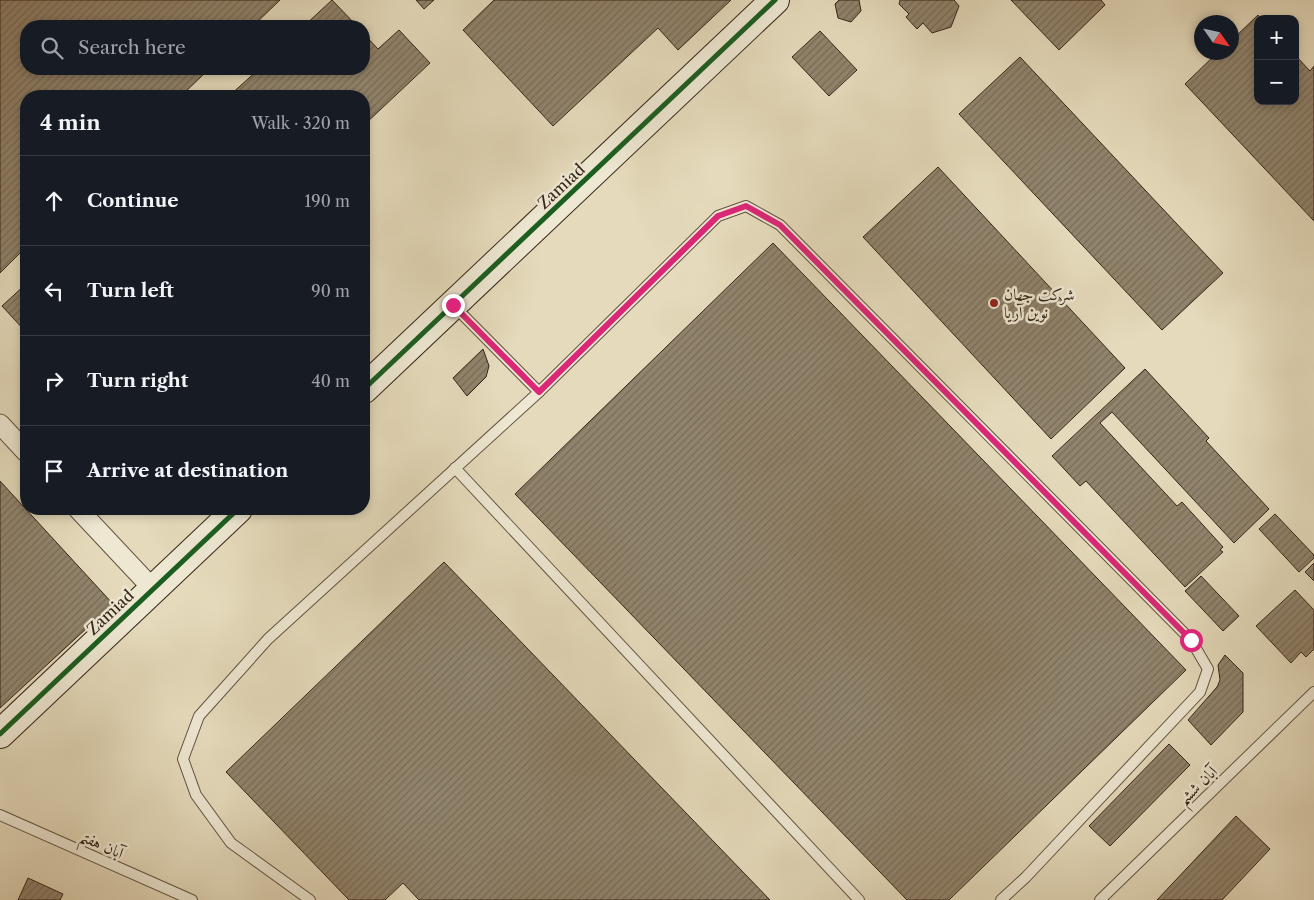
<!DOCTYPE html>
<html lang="en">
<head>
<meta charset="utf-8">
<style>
	body { margin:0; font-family:"Libre Caslon Text",Amiri,serif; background:#20242c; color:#f1f3f6 }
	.controls { position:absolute; right:15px; top:15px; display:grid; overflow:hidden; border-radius:10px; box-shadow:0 2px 8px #0003 }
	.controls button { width:45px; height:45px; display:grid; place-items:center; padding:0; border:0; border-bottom:1px solid #363941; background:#171b24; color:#f1f3f6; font:25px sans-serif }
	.compass { position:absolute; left:1194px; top:15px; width:45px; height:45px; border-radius:50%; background:#171b24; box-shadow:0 2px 8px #0003; rotate:124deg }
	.stop { position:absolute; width:15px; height:15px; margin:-11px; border:4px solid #db2777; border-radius:50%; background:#fff }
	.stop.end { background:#db2777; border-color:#fff; box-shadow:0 1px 5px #0008 }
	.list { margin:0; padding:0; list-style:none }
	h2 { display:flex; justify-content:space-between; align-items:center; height:65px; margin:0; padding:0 20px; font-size:21px }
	h2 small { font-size:16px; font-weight:400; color:#9ea1a6 }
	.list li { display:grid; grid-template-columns:32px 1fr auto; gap:15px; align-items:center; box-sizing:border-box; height:90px; padding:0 20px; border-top:1px solid #363941 }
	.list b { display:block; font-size:19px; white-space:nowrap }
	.list em { font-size:16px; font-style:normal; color:#9ea1a6 }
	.icon { flex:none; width:28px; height:28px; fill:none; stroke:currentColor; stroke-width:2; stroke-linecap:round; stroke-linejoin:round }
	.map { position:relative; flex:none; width:1314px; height:900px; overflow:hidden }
	.search { position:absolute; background:#171b24; box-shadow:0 2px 8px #0003; left:20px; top:20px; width:350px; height:55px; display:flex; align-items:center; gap:12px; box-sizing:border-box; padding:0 18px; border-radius:20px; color:#9ea1a6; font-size:19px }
	.panel { position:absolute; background:#171b24; box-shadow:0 2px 8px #0003; left:20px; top:90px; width:350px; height:425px; border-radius:20px }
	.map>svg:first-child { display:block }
	.building { fill:url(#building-hatch); stroke:#352518 }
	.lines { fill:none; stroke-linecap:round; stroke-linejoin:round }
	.lane-casing { stroke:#615241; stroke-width:12 }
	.street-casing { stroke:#615241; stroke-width:21 }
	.secondary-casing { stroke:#352518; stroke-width:30 }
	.lane { stroke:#eee8d3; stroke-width:10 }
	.street { stroke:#eee8d3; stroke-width:19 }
	.secondary { stroke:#eee8d3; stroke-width:28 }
	.cycleway-casing { stroke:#eee8d3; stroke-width:8 }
	.cycleway { stroke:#1b5e20; stroke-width:5 }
	.route { stroke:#db2777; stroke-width:6 }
	.poi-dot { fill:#8f2418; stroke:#eee8d3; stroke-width:2 }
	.labels { text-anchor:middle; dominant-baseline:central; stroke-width:5; stroke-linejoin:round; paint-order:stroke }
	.street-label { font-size:16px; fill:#352518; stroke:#eee8d3 }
	.poi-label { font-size:16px; fill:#352518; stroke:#eee8d3; text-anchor:start }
</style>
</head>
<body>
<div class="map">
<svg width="1314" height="900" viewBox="0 0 1314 900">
	<defs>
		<pattern id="building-hatch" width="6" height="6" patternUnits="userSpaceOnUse" patternTransform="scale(1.25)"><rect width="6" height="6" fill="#91846d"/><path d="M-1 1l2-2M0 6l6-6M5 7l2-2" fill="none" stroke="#776c59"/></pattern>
	</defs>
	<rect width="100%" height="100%" fill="#e5dbbc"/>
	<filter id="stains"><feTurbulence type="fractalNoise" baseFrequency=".004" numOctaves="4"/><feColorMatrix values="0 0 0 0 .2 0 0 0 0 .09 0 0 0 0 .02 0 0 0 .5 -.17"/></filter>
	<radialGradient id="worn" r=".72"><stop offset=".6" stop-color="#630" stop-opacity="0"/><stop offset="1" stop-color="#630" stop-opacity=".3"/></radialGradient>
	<!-- building -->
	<g class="building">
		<path d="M0,0h280l-27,26h-227v43h183l-28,27h-155v151l-26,26z"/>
		<path d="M332,0l25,26h-53z"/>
		<path d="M416,0h18l-10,9z"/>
		<path d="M494,0h237l-53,50 -20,-22 -105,98 -90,-96z"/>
		<path d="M839,0h20l2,11 -10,11 -13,-4 -3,-14z"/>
		<path d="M900,0h54l5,6 -8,21 -19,6 -9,-10 -6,6 -11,-12 3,-3 -10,-10z"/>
		<path d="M1011,0h90l4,5 -46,45z"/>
		<path d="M1258,15l3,4h-3v82h37v-46l15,16 4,-5v155l-129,-137 33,-32h14v-12z"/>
		<path d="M399,30l31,33 -66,62v-29h-135l30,-27h105v-35l14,15z"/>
		<path d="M820,31l37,39 -28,26 -37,-39z"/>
		<path d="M1020,57l203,216 -61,57 -203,-216z"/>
		<path d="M938,167l187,201 -74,71 -188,-202z"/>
		<path d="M773,243l413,427 -237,230h-42l-392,-406z"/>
		<path d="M26,284v48l-24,-26z"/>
		<path d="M483,349l6,17 -3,11 -19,19 -14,-18z"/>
		<path d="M1145,369l64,69 -3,3 63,68 -35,34 -122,-131 -12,11 77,83 5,-4 41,45 -3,3 3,2 -38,35 -99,-106 -6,5 -28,-30z"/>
		<path d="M0,481l113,123 -113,104z"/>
		<path d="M1275,514l39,41v3l-15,14 -40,-43z"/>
		<path d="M444,562l326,338h-351l-16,-17 -18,17h-36l-123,-128z"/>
		<path d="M1314,563v18l-9,-9z"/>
		<path d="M1201,576l38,40 -16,15 -38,-40z"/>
		<path d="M1295,590l19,20v39l-8,8 -5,-5 -10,11 -35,-37z"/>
		<path d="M1225,655l18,18v39l-32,33 -23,-25 29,-33 3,-7 -2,-15z"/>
		<path d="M1169,744l21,21 -80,81 -21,-20z"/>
		<path d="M1236,816l34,33 -48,51h-65z"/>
		<path d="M28,878l35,16 -3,6h-42z"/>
	</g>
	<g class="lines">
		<defs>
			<g id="lane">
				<path d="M454,306l85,86"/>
				<path d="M455,468l404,432"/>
				<path d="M0,815l192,85"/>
				<path d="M310,900l-79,-57 -35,-48 -13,-36 16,-43 69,-77 271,-247 179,-176 28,-10 34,19 411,415 17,29 -8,23 -174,185 -25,23"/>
				<path d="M1100,900l214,-208"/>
			</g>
			<g id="street">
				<path d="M0,424l26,28"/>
				<path d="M78,509l75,80"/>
			</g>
			<g id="secondary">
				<path d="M364,389l411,-389"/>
				<path d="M0,734l238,-225"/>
			</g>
		</defs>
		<!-- lane casing -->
		<use href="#lane" class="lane-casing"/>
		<!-- street casing -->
		<use href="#street" class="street-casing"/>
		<!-- secondary casing -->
		<use href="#secondary" class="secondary-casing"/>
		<!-- lane -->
		<use href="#lane" class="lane"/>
		<!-- street -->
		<use href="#street" class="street"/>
		<!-- secondary -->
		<use href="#secondary" class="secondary"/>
		<defs>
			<g id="cycleway">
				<path d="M364,389l411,-389"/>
				<path d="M0,734l238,-225"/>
			</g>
		</defs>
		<!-- cycleway casing -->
		<use href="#cycleway" class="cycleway-casing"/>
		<!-- cycleway -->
		<use href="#cycleway" class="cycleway"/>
	</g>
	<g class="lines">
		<!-- route -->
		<path class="route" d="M453,305l86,87 179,-176 28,-10 34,19 411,415"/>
	</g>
	<!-- markers -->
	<circle class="poi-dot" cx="994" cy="303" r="5"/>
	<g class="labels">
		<!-- street labels -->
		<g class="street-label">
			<text transform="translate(561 186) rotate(-43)">Zamiad</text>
			<text transform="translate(110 612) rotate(-43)">Zamiad</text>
			<text transform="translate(1197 785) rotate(-44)">آبان ششم</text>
			<text transform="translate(102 844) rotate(24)">آبان هفتم</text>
		</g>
		<!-- poi labels -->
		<g class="poi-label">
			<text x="1004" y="294">شرکت جهان<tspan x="1004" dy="18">نوین آریا</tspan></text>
		</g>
	</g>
	<rect width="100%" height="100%" filter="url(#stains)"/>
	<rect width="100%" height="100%" fill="url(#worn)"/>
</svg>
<div class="controls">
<button>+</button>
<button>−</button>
</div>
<svg class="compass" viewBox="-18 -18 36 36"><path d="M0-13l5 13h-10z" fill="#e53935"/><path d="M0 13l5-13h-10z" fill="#9ea1a6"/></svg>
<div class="stop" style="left:1191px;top:640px"></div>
<div class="stop end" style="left:453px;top:305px"></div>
<div class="search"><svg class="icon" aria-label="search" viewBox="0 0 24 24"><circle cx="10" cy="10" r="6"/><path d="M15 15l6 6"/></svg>Search here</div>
<section class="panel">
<h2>4 min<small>Walk · 320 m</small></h2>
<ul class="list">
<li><svg class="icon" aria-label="ahead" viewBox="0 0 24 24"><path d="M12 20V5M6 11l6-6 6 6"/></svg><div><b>Continue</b></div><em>190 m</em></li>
<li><svg class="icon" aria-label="left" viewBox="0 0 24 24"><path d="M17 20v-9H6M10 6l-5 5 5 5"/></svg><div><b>Turn left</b></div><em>90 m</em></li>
<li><svg class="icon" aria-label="right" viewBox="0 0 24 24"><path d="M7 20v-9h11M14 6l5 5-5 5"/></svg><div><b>Turn right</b></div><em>40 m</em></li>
<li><svg class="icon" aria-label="arrive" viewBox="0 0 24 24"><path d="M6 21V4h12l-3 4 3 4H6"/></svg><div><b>Arrive at destination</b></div></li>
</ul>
</section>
</div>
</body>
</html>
